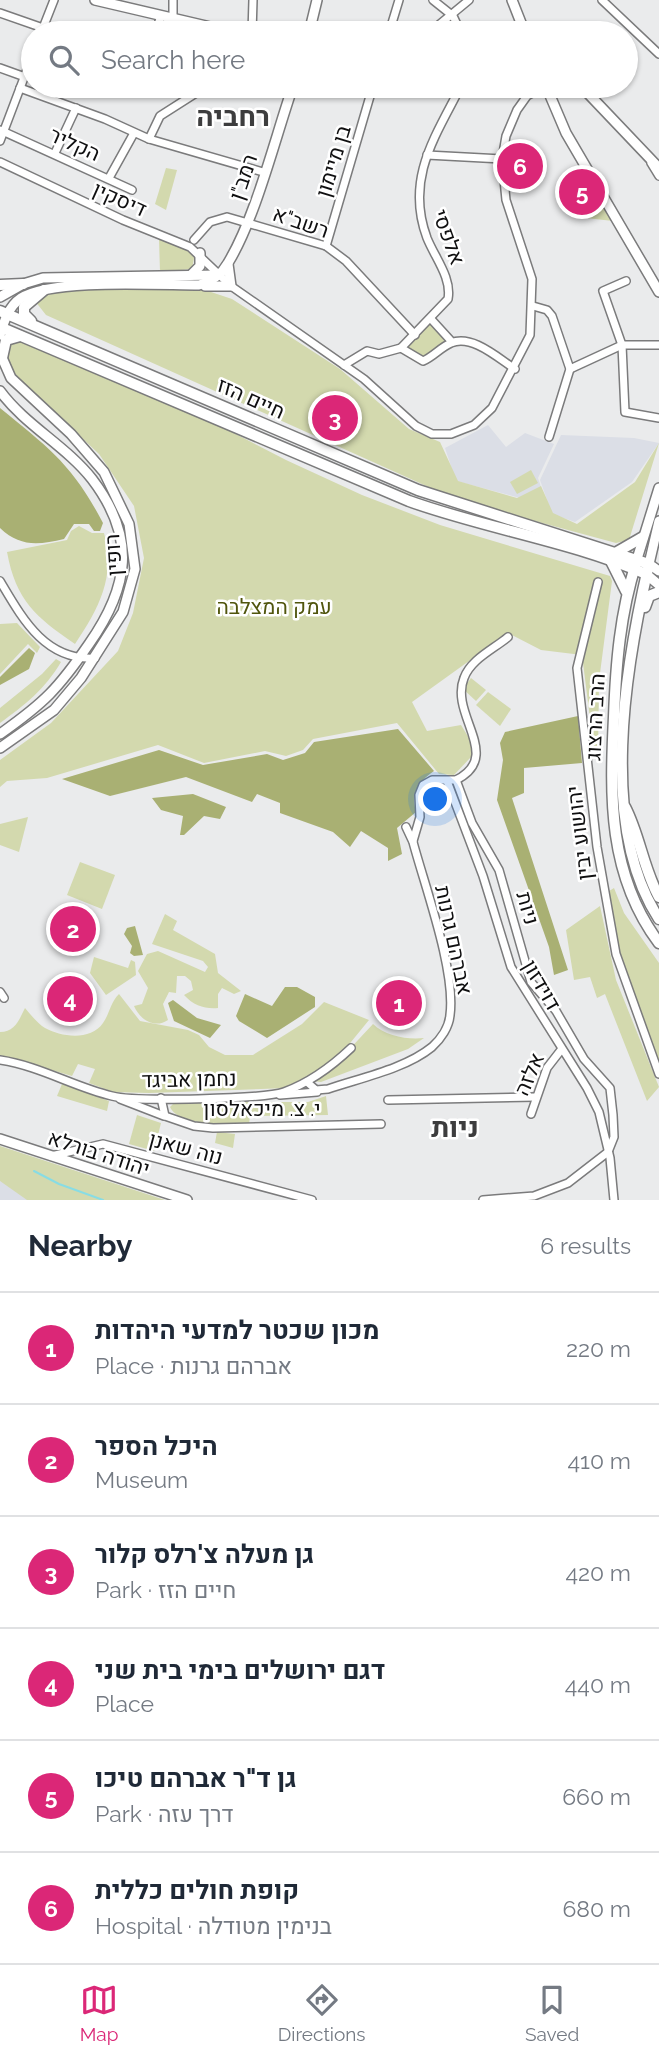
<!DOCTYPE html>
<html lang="en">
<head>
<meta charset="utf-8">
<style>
	body { margin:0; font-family:Raleway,Heebo,sans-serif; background:#f2f2f3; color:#1f2937 }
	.you { position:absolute; left:436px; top:800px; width:24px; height:24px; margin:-18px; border:5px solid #fff; border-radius:50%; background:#1a73e8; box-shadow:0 0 0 10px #1a73e833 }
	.badge { display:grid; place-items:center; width:46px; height:46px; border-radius:50%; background:#db2777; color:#fff; font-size:23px; font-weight:700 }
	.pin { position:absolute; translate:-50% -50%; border:4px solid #fff; box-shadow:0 2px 7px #0006 }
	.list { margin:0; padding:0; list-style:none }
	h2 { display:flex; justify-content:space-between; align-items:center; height:91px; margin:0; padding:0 28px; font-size:30px }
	h2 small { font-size:23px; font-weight:400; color:#747a83 }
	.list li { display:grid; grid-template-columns:46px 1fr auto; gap:21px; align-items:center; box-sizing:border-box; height:112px; padding:0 28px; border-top:2px solid #e0e1e3 }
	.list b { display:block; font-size:26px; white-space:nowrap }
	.list p { margin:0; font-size:23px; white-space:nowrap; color:#747a83 }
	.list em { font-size:23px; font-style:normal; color:#747a83 }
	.icon { flex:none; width:38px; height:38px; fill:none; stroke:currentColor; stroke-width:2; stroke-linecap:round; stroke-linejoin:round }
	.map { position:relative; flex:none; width:659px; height:1200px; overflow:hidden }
	.search { position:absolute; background:#fff; box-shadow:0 2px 5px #0004; left:21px; right:21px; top:21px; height:77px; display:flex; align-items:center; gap:18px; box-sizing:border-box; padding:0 24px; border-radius:38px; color:#747a83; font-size:26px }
	.sheet { height:763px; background:#fff }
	nav { display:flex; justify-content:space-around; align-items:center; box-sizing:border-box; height:98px; border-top:2px solid #e0e1e3; background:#fff; font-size:19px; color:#747a83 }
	nav a { display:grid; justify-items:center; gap:4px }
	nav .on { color:#db2777 }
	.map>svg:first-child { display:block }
	.built { fill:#dbdee6 }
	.green { fill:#d3d9ae }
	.forest { fill:#a9b073 }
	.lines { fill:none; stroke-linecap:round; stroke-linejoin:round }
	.stream { stroke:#88dce4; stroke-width:2 }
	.minor-casing { stroke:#7b7b7c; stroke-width:10 }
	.tertiary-casing { stroke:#7b7b7c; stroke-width:12 }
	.secondary-casing { stroke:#7b7b7c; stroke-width:13 }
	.minor { stroke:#fff; stroke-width:7 }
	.tertiary { stroke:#fff; stroke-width:9 }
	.secondary { stroke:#fff; stroke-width:10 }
	.labels { text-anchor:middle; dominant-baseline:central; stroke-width:5; stroke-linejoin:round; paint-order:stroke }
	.street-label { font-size:21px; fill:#0f0f10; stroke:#fff }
	.park-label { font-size:21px; fill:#50550d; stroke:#fff }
	.district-label { font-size:28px; font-weight:bold; fill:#3d3d3e; stroke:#fff }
</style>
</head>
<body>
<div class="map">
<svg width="659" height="1200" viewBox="0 0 659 1200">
	<rect width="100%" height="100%" fill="#eaebec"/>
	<!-- built -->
	<g class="built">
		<path d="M488,425l18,22 19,-14 29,11 -16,34 3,9 -21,11 -64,-17 -11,-33z"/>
		<path d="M561,435l73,3 25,5 -27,39 -57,40 -23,-8 -12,-34z"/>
		<path d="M0,1181l6,3 22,16h-28z"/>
	</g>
	<!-- green -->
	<g class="green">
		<path d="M398,86h55l-4,11 -26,-8 -5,8 -22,-7z"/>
		<path d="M579,166l34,55 -27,-3 -13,-16 -5,-18z"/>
		<path d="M166,168l11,2 -11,40 -11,-6z"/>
		<path d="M159,238l36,15 -3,16 -32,3z"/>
		<path d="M113,289l92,1 27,9 108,70 69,60 31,13 18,39 59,17 24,-12 12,27 24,11 58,-42 24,-39 -30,97 -13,3 -144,-39 -39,-15 -387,-174 -11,-14c17,-18 56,-12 78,-12z"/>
		<path d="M432,322l13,20 -21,16 -19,-10z"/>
		<path d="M12,342h13l132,51 129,67 76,35 78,30 170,51 2,5 -13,100 -1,73 -3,4 -13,-103 -41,-5 -33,-17 -96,69 15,29 34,-6 13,21 -3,11 -17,18 -15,-1 -42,-51 -84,16 -10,11 -17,6 -21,-5 -61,12 -46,-18 -111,33 -40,3 -7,6v-27l51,-37 67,-72 15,-38 11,-55 -10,-52 -35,-52 -85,-79 -10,-18z"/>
		<path d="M531,470l7,13 -21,11 -7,-12z"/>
		<path d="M79,526l13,7h12c12,44 -5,75 -29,111 -39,-27 -59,-43 -68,-92l60,-12 4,-9z"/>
		<path d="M17,623l23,24 -3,6 -9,-9 -28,30v-50z"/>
		<path d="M56,659l5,3c-16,27 -36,43 -61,61v-15l42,-34z"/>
		<path d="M471,678l15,12 -10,11 -13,-12z"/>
		<path d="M488,692l23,17 -11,17 -24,-21z"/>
		<path d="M28,817l-9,35 -19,-7v-21z"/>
		<path d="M80,862l35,13 -13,34 -35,-14z"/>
		<path d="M614,888l10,25 35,50v101l-39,-111 -14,-60z"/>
		<path d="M600,906l16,74 43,107 -12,14 -42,-107 -8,4 -7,-21 -16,3 -8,-50z"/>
		<path d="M165,914l12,7 -4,9 42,24 3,19 23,18 -7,3 -12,-6 -4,6v14c-13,1 -24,-2 -34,-13l9,-5 -2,-9 -6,-5h-8l-1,17 -7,-1 -6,12 5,16c-13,9 -28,0 -34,-14l8,-2 6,-16 -10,-17 9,-17 11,-3 47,21 3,-5 -5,-6 -51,-17z"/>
		<path d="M94,957l34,11 3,-8 4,2 1,13 -30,20 -16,-22z"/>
		<path d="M119,994l21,27 48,9 11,5 10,12 16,8h28l49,-31 22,-22 45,18 -27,33 -37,27 -17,8 -139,5 -36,-1 -24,-9 6,-14 -17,-5 -6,12 -72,-21v-23c15,0 19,-12 25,-24 6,7 13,16 20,20 16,9 46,13 58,-5 7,-10 7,-20 16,-29z"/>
		<path d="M373,1024c12,12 35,16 51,14l-16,11 -87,33 -8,-1 17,-11z"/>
		<path d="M62,1084l47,17 -2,10 -50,-15z"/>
		<path d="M326,1096l2,19 -78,1 -1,8c-19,0 -70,3 -79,-17l4,-4 11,-1h123z"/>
		<path d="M137,1115l24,8 -7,28 -25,-7z"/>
		<path d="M217,1132l18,2 -2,14 -18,-5z"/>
		<path d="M0,1146l165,54h-138l-27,-19z"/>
	</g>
	<!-- forest -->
	<g class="forest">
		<path d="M0,408c50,41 72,56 103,115l-3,8h-6l-5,-7h-15l-10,15c-26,6 -44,8 -64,-11z"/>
		<path d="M29,648l6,5 -6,16 -29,16v-8z"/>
		<path d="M578,716l4,47 -58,5v25l-12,5 56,172 -14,5 -5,-28 -52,-147 6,-40 -3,-17 5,-11z"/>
		<path d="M398,729l36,42c-16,11 -23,22 -18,41l-19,16 5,26 -14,7v-13l-27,-17 -11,16 -17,-15 -53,-19v-10l-23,-9 -5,8 -66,-25 -76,19 -48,-17 97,-29 44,15 64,-11 16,6 22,-7 9,-11z"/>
		<path d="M193,794l33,13 -6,12 -16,-3 -20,19h-4l3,-19 -22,-6 -9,-12z"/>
		<path d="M135,926l8,29 -9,1 -4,-3 2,-7 -8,-12 3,-6z"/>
		<path d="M285,987h12l18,10v10l-48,31 -28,-17 -3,-5 9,-22 27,12z"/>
		<path d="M173,1000l24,18 24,7 -11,13 -36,-17 -6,-18z"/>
	</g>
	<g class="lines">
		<!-- stream -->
		<path class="stream" d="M34,1171l25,13 44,16"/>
		<defs>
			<g id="minor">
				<path d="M173,0v19"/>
				<path d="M433,0l20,16 8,17"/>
				<path d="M602,0l57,54"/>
				<path d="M0,13l43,15"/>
				<path d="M41,33l13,-33"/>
				<path d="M155,33l6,-17"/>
				<path d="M252,33l1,-33"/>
				<path d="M389,33l10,-33"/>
				<path d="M429,33l40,-33"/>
				<path d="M0,68l25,9"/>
				<path d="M20,88l85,31 44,20 114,33"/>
				<path d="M372,89l10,3 11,-6"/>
				<path d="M0,130l132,60"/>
				<path d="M149,139l11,-23 47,-30"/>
				<path d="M0,141l33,-87"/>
				<path d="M55,153l21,-45"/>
				<path d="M427,155l75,4"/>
				<path d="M0,162l123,58 67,27 41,39 133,93 52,47 16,8h19l23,-9 18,-17 38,-73 2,-56 -26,-79 -4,-41 4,-23 11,-26 10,-14 18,-10"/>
				<path d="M651,163l8,13"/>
				<path d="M109,178l25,-45"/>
				<path d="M194,240l16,-18 17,-5 99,29 20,15 69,74"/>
				<path d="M326,246l47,-160"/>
				<path d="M626,281l-23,10 19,54 3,67 34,6"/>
				<path d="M533,306l14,4 5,6 18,53 -21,68"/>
				<path d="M431,319l21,23"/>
				<path d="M401,348l22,13c10,-4 18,-14 28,-18 21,-9 47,15 64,26"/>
				<path d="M344,365l23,-14 12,3 22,-6 47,-49c4,-21 -13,-41 -21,-61 -22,-59 8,-101 34,-152"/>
				<path d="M570,369l52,-24h37"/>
				<path d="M0,581c22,37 45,80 95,77"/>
				<path d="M598,582l-21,86 20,179 19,107 43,120"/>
				<path d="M456,780l16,43 27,47 32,112 25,29 28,48 26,29 3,27 1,22 -6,15 -40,31 -34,13 -51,4"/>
				<path d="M447,781l36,95 28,91 76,121 12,24 11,46 4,42"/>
				<path d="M413,841l7,-24 -1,-22 4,-10 9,-5h24c48,-24 -7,-65 8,-102 7,-19 30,-29 44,-41"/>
				<path d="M0,992l4,6"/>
				<path d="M0,1060c40,6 74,27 112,36 22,6 152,3 172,-4 27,-10 47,-25 67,-44"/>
				<path d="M307,1082l9,8 12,-1c32,-11 77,-20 104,-42 9,-8 17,-20 18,-32 6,-44 -25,-128 -37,-173l-7,-15"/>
				<path d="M280,1095l37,-3"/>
				<path d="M161,1098l4,18 29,10 19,2 168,-4"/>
				<path d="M120,1099l44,17"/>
				<path d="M388,1100l148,-3"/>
				<path d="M531,1114l16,-46 14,-18"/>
				<path d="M51,1156l52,-12 209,56"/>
			</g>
			<g id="tertiary">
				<path d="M95,0l141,33"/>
				<path d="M512,0l13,33"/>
				<path d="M309,33l8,-33"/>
				<path d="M546,86l20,47 93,159"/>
				<path d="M581,86l78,82"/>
				<path d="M191,275l9,-9v-13"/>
				<path d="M205,286h26l-3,-22"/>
				<path d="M0,297l23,-13 20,-6 175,-3"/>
				<path d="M0,335c4,-14 9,-29 21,-37 31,-20 139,-13 178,-13 12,-3 23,-11 29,-22 28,-46 47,-125 65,-177"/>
				<path d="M0,353l11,25 60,56 33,38 25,52 6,45 -12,43 -42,66 -27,32 -54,38"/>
				<path d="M0,391c25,34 66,55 92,88 45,59 37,108 -3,165 -31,45 -45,59 -89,90"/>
				<path d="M659,521l-10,43 10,7"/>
				<path d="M637,559l22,-71"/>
				<path d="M646,574l13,11"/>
				<path d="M0,1139l187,61"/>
			</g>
			<g id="secondary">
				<path d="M0,285l23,-1"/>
				<path d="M0,311l418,179 231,74c-24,103 -51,262 10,355"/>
				<path d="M31,321l-7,-7v-7l20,-17"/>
				<path d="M0,327l409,174c78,28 162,40 237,73"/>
				<path d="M2,358l4,-18 14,-4"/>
				<path d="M617,552l26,-15"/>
				<path d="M611,561l15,30"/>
				<path d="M636,563c-16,51 -20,100 -22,154 -4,80 -6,158 45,226"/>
				<path d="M645,607l4,-11 10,-4"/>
				<path d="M625,807c15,29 18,61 34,90"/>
			</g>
		</defs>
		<!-- minor casing -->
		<use href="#minor" class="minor-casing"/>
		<!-- tertiary casing -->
		<use href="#tertiary" class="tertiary-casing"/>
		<!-- secondary casing -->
		<use href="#secondary" class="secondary-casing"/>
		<!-- minor -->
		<use href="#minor" class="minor"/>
		<!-- tertiary -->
		<use href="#tertiary" class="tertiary"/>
		<!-- secondary -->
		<use href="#secondary" class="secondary"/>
	</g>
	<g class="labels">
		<!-- street labels -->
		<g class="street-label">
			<text transform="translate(75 144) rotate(24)">הקליר</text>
			<text transform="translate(333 161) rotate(-73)">בן מיימון</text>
			<text transform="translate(243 177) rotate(-71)">רמב"ן</text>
			<text transform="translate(120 199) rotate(24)">דיסקין</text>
			<text transform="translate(301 222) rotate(19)">רשב"א</text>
			<text transform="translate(449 237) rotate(70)">אלפסי</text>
			<text transform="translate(251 398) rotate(24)">חיים הזז</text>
			<text transform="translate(113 555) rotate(-94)">רופין</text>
			<text transform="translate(595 717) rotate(-87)">הרב הרצוג</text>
			<text transform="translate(579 833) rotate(-97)">יהושוע יבין</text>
			<text transform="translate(528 908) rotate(74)">ניות</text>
			<text transform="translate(454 940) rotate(78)">אברהם גרנות</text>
			<text transform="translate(542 985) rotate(60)">דוידזון</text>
			<text transform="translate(529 1074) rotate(-66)">אלזה</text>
			<text transform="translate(189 1079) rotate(-1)">נחמן אביגד</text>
			<text x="262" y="1108">י. צ. מיכאלסון</text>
			<text transform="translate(186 1148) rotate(15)">נוה שאנן</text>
			<text transform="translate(99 1153) rotate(18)">יהודה בורלא</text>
		</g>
		<!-- park labels -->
		<g class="park-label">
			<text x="274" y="606">עמק המצלבה</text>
		</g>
		<!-- district labels -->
		<g class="district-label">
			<text x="233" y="116">רחביה</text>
			<text x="455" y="1127">ניות</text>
		</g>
	</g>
</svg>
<div class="you"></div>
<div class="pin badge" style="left:399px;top:1003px">1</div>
<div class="pin badge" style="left:73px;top:929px">2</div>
<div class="pin badge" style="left:335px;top:418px">3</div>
<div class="pin badge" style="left:70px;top:999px">4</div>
<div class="pin badge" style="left:582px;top:192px">5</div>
<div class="pin badge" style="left:520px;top:166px">6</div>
<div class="search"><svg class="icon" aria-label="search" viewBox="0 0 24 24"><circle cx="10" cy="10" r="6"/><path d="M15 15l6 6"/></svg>Search here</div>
</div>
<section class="sheet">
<h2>Nearby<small>6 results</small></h2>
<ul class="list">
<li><span class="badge">1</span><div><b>מכון שכטר למדעי היהדות</b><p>Place · אברהם גרנות</p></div><em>220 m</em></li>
<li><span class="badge">2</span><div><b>היכל הספר</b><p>Museum</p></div><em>410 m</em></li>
<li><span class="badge">3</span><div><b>גן מעלה צ'רלס קלור</b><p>Park · חיים הזז</p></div><em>420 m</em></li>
<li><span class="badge">4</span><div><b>דגם ירושלים בימי בית שני</b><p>Place</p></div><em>440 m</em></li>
<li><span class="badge">5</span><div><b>גן ד&quot;ר אברהם טיכו</b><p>Park · דרך עזה</p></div><em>660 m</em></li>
<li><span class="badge">6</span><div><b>קופת חולים כללית</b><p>Hospital · בנימין מטודלה</p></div><em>680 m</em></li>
</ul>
</section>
<nav>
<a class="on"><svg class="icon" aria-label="map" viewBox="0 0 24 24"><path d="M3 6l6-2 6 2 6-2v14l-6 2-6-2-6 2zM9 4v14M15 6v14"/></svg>Map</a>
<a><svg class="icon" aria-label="directions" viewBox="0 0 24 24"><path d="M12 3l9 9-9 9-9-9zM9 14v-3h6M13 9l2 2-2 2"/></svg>Directions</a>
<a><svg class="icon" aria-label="saved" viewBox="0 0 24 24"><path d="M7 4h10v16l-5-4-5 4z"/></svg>Saved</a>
</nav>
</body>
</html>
